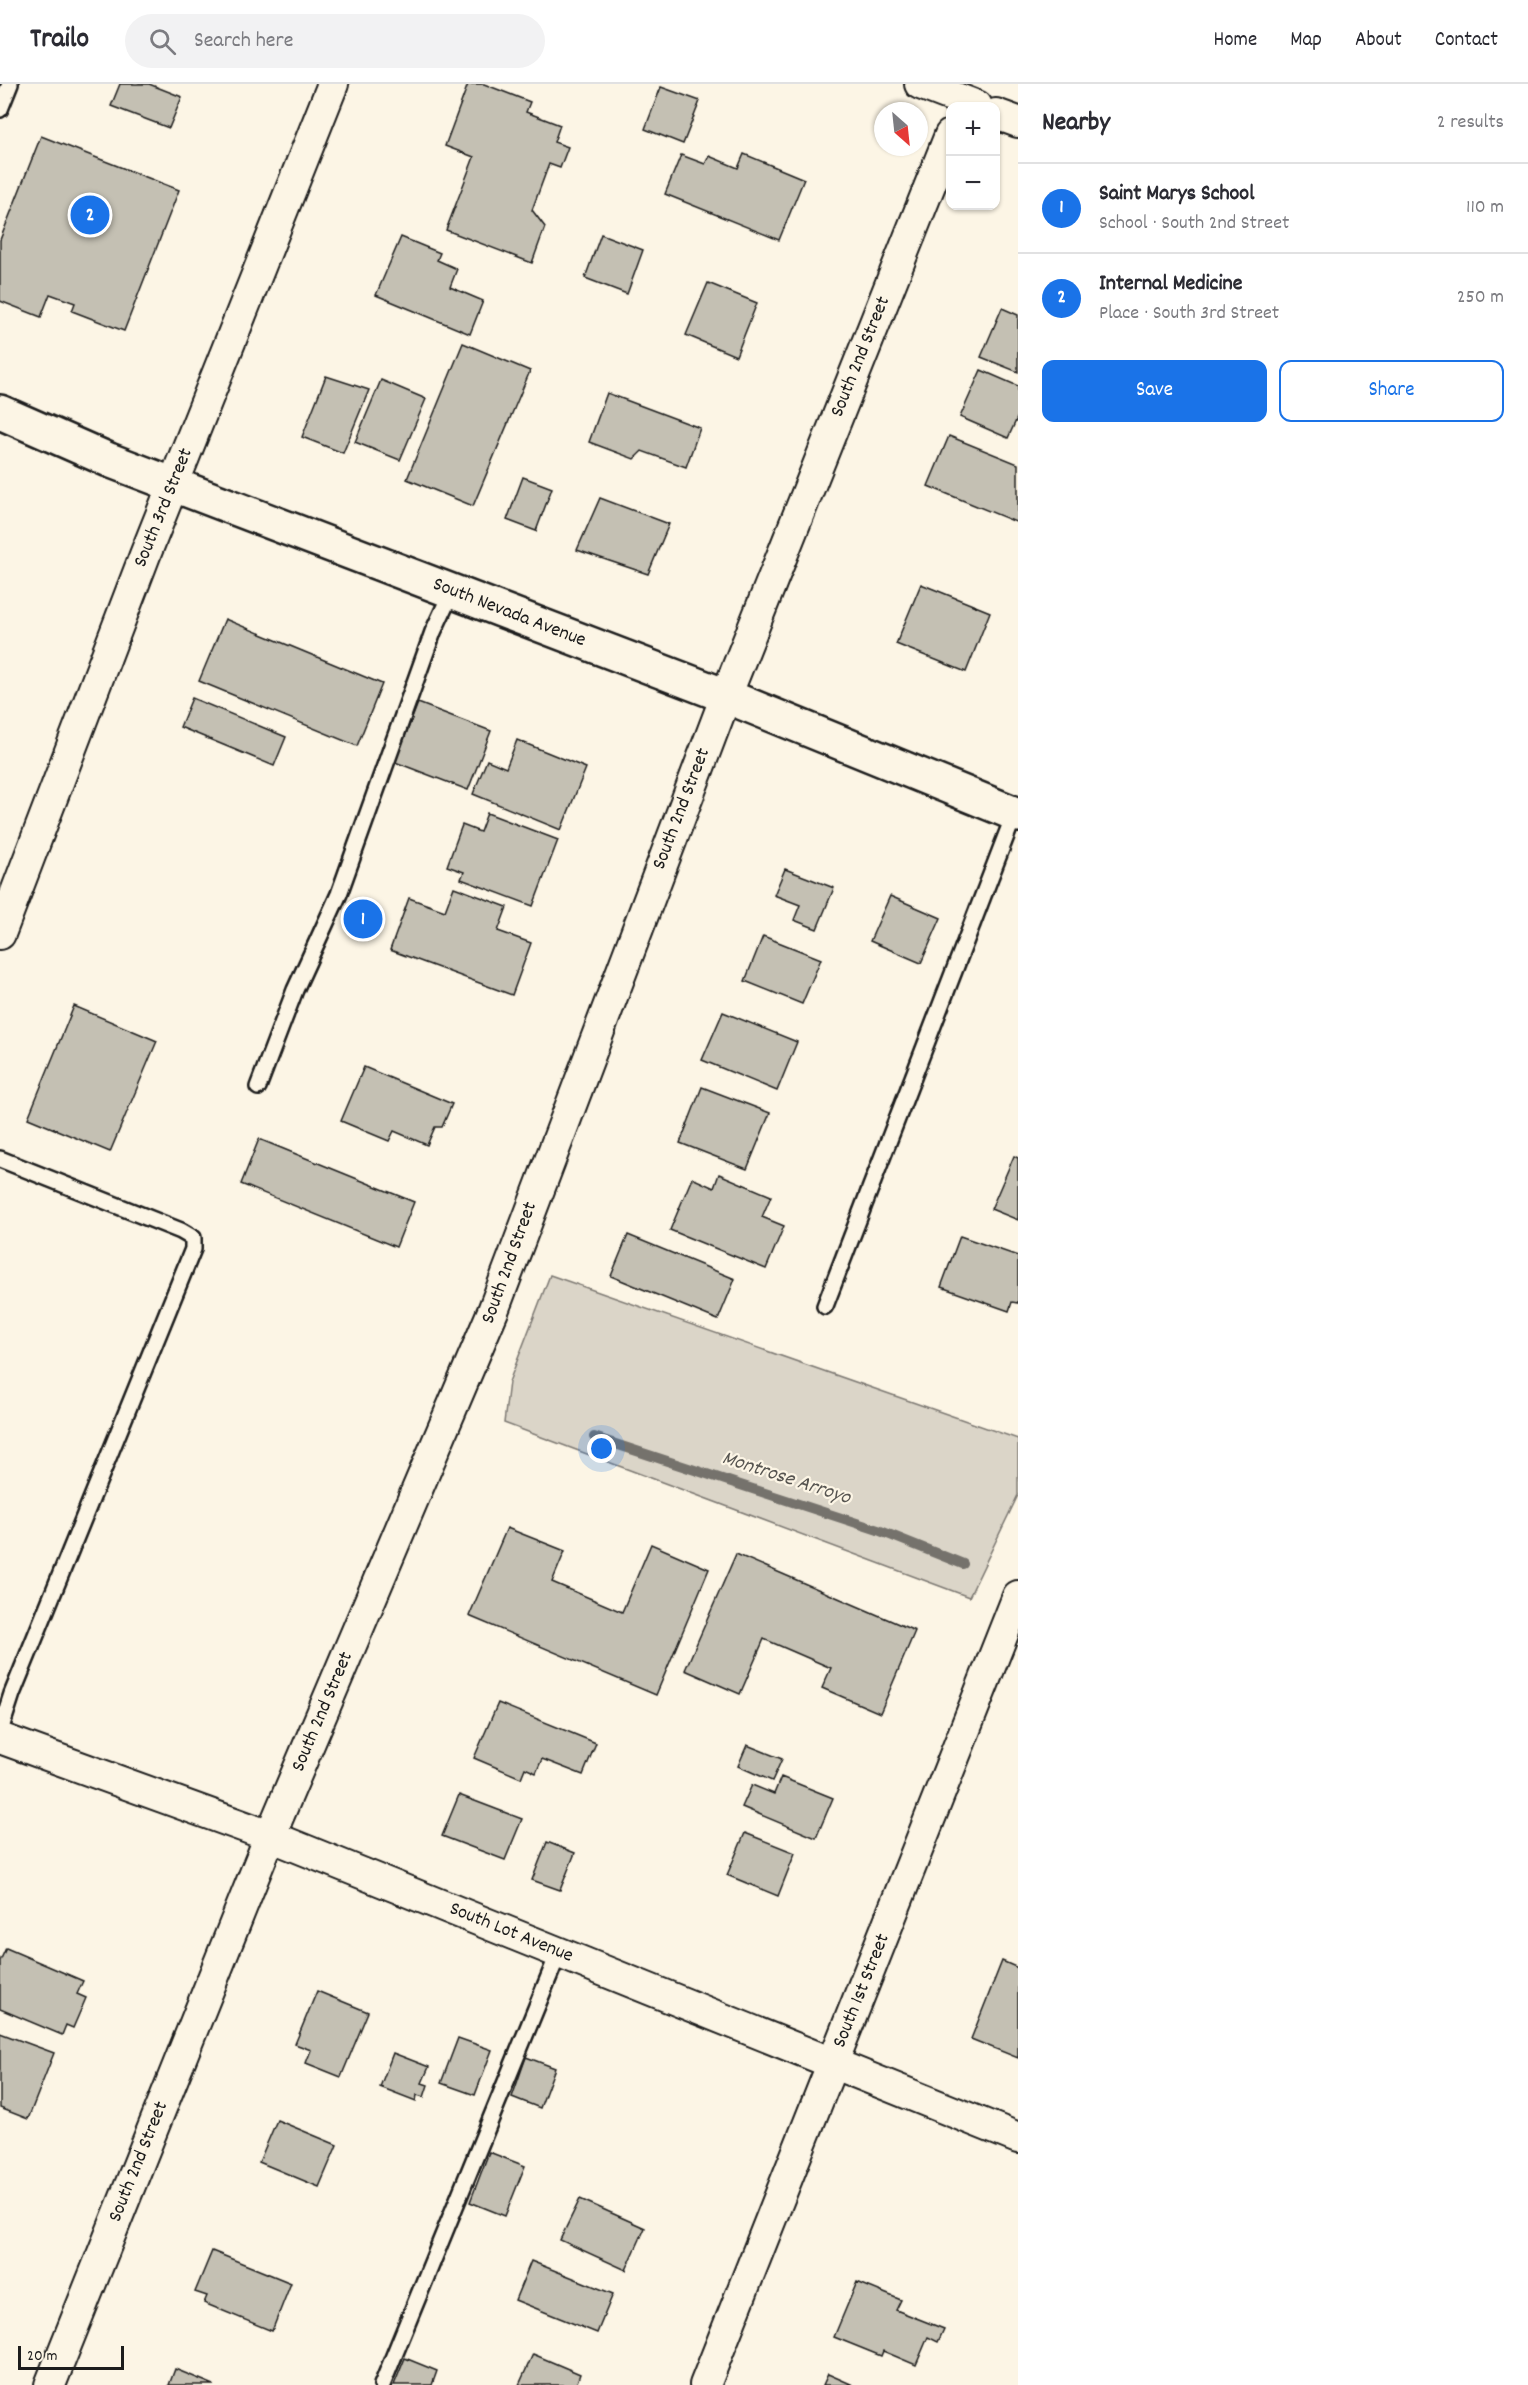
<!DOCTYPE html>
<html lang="en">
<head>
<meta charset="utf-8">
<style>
	body { margin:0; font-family:Dekko,sans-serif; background:#f2f2f3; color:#2b2b33 }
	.controls { position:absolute; right:18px; top:18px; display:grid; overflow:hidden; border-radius:12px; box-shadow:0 2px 4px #0004 }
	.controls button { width:54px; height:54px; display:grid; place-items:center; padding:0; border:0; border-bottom:2px solid #e1e1e2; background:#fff; color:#2b2b33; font:30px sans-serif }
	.compass { position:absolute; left:874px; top:18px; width:54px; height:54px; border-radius:50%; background:#fff; box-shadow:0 2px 4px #0004; rotate:153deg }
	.scale { position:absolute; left:18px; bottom:15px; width:106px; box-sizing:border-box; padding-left:6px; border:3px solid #1c1c1c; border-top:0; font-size:16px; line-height:21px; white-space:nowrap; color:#1c1c1c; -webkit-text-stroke:4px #fcf5e5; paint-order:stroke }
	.you { position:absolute; left:602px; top:1365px; width:21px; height:21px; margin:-15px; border:4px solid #fff; border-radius:50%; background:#1a73e8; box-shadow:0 0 0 9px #1a73e833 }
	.badge { display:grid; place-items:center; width:39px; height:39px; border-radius:50%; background:#1a73e8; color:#fff; font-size:20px; font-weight:700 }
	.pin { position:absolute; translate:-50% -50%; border:3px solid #fff; box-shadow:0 2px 6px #0006 }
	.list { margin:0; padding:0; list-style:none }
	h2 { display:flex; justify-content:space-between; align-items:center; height:78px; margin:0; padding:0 24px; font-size:26px }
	h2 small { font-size:20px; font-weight:400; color:#7c7c81 }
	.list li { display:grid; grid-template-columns:39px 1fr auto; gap:18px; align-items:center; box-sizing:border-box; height:90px; padding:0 24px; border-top:2px solid #e1e1e2 }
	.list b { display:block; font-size:22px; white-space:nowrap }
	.list p { margin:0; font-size:20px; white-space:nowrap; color:#7c7c81 }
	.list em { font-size:20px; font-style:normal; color:#7c7c81 }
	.actions { display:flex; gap:12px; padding:18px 24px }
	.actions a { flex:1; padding:14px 0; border:2px solid #1a73e8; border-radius:12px; text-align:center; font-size:21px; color:#1a73e8 }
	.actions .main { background:#1a73e8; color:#fff }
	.icon { flex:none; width:33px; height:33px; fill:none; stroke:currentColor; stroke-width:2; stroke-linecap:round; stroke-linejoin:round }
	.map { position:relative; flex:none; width:1018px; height:2301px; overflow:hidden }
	header { display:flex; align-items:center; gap:36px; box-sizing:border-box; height:84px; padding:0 30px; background:#fff; border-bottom:2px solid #e1e1e2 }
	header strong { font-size:28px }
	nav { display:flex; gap:33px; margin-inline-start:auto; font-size:21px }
	.search { width:420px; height:54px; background:#f2f2f3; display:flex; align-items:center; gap:15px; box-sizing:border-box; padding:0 21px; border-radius:33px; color:#7c7c81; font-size:22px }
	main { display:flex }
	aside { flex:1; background:#fff }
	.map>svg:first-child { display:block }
	.green { fill:#dbd5c8; stroke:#7c7872; stroke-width:1.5 }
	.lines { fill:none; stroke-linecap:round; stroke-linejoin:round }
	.stream { stroke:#75726c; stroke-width:10 }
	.building { fill:#c4c0b3; stroke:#1c1c1c; stroke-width:1.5 }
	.service-casing { stroke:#1c1c1c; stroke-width:20 }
	.minor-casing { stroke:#1c1c1c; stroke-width:34 }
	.tertiary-casing { stroke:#1c1c1c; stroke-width:38 }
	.service { stroke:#fcf5e5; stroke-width:15 }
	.minor { stroke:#fcf5e5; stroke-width:30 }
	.tertiary { stroke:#fcf5e5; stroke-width:33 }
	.labels { text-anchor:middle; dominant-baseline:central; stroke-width:4.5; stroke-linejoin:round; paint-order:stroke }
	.street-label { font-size:20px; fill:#1c1c1c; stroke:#fcf5e5 }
	.water-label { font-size:21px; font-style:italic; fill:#575551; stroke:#fcf5e5 }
</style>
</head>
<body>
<header>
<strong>Trailo</strong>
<div class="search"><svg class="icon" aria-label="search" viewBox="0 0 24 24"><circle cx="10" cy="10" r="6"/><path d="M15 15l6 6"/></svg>Search here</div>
<nav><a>Home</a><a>Map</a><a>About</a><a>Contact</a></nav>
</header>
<main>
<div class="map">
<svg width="1018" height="2301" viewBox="0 0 1018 2301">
	<rect width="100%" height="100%" fill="#fcf5e5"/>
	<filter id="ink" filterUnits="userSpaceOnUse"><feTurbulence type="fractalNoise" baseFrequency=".0167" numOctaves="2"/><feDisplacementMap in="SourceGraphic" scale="12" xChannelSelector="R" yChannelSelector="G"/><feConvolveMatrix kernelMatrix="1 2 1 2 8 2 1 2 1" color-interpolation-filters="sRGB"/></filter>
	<g filter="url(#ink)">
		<!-- green -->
		<path class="green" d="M550,1191l468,164v56l-49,102 -465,-174 5,-41z"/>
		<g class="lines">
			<!-- stream -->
			<path class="stream" d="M594,1353l284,93 85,34"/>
		</g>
		<!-- building -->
		<g class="building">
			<path d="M120,0h29l33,13 -13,31 -58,-22z"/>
			<path d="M468,0h16l46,18 -4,10 34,13 -6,17 14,5 -8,21 -11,-4 -17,46 13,17 -13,36 -86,-33 28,-73 -29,-11z"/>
			<path d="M661,3l39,14 -17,43 -38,-15z"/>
			<path d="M41,52l138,54 -55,141 -52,-20 3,-8 -25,-9 -9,23 -41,-16v-61z"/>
			<path d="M744,70l60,25 -25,61 -114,-46 16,-39 24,9 4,-8 29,12z"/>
			<path d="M601,150l42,16 -16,44 -42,-16z"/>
			<path d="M401,153l39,16 -3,7 20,9 -7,18 33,14 -13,33 -94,-39z"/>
			<path d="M708,199l49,20 -21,53 -50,-21z"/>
			<path d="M1002,224l16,7v57l-37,-15z"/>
			<path d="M463,259l67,28 -57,135 -66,-27z"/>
			<path d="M981,286l37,16v30l-10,22 -48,-21z"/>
			<path d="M326,292l43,14 -26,63 -41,-16z"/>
			<path d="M381,296l45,19 -26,61 -45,-18z"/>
			<path d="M607,309l93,35 -14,39 -44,-16 -8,8 -45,-17z"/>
			<path d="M949,352l69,28v59l-90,-37z"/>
			<path d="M523,393l29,11 -16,43 -29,-11z"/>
			<path d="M600,414l69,26 -21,50 -71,-24z"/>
			<path d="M921,500l69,28 -24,60 -70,-28z"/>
			<path d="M225,535l157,65 -25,62 -158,-65z"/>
			<path d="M192,614l94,39 -12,29 -94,-39z"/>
			<path d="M418,619l73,28 -23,59 -73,-28z"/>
			<path d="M517,656l69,28 -25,62 -88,-36 14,-34 19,8z"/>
			<path d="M487,729l71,27 -25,66 -72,-27 3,-7 -17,-6 15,-41 18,7z"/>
			<path d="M785,785l49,19 -17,41 -23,-9 6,-15 -26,-10z"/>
			<path d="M454,803l53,20 -9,24 33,12 -19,52 -122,-45 19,-52 36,13z"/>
			<path d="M890,812l51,22 -20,45 -51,-22z"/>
			<path d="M763,852l58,23 -19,45 -57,-23z"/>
			<path d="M74,922l83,35 -47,111 -82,-34z"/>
			<path d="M723,928l74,30 -20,49 -75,-31z"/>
			<path d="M364,983l88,37 -10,23h-7l-8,18 -33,-14 -5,10 -48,-20z"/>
			<path d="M702,1003l68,26 -23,56 -67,-26z"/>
			<path d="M259,1055l155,63 -18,45 -155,-63z"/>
			<path d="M1014,1072l4,2v62l-27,-11z"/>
			<path d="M719,1090l52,22 -9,21 22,9 -18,43 -96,-39 22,-52 22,10z"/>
			<path d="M628,1151l107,44 -17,41 -107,-44z"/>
			<path d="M960,1152l58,20v47l-6,-1 -3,9 -68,-24z"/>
			<path d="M507,1444l58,23 -13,31 70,30 29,-68 58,25 -53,126 -187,-79z"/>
			<path d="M736,1470l179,77 -35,82 -58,-25 9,-20 -67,-29 -24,55 -55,-24z"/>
			<path d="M498,1619l98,40 -13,32 -41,-16 -6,14 -11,-5 -4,10 -47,-20z"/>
			<path d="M747,1661l35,14 -10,22 -34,-15z"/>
			<path d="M781,1693l52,21 -17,40 -74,-31 10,-22 22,9z"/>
			<path d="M459,1711l63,24 -17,41 -63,-24z"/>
			<path d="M745,1749l50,20 -17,43 -51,-21z"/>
			<path d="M547,1758l28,11 -15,37 -28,-10z"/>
			<path d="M6,1864l77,33 -6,13 9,4 -13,30 -7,-3 -4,10 -62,-26v-48z"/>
			<path d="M1002,1877l16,7v90l-47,-19z"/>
			<path d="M317,1907l51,21 -27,65 -35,-14 5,-13 -16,-6z"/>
			<path d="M0,1949l54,20 -26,66 -28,-11z"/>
			<path d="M458,1954l34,12 -17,45 -34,-12z"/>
			<path d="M393,1969l36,14 -7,16 6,2 -4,12 -7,-2 -1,6 -36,-14z"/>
			<path d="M526,1973l29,11 -15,40 -28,-11z"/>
			<path d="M277,2036l60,25 -18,42 -60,-25z"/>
			<path d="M489,2068l36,14 -20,50 -35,-14z"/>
			<path d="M580,2115l65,29 -19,42 -66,-30z"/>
			<path d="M212,2167l79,32 -19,48 -68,-28 3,-7 -12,-4z"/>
			<path d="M531,2177l82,33 -16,39 -82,-33z"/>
			<path d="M857,2198l44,18 -5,10 48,19 -6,13 -10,-5 -12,28 -33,-14 -2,5 -47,-19z"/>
			<path d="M533,2270l47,20 -4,11h-57z"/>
			<path d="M405,2274l32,13 -5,14h-38z"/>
			<path d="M175,2285l39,16h-45z"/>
			<path d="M828,2290l25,11h-30z"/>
		</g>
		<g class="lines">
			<defs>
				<g id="service">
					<path d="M0,25l10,-25"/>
					<path d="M258,1003l37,-97 44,-96 94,-262 19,-41"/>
					<path d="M0,1075l181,72 12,7v11l-181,445 -12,37"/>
					<path d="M825,1222l191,-496"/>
					<path d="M382,2301l177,-433"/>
				</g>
				<g id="minor">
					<path d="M920,0l57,22"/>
					<path d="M996,30l22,8"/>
					<path d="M0,850l145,-379 188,-471"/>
					<path d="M0,1654l270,98 748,302"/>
					<path d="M50,2301l220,-549 223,-525 233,-615 224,-561"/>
					<path d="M705,2301l313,-789"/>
				</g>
				<path id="tertiary" d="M0,328l109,48 617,236 292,119"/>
			</defs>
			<!-- service casing -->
			<use href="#service" class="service-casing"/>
			<!-- minor casing -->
			<use href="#minor" class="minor-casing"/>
			<!-- tertiary casing -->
			<use href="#tertiary" class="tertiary-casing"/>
			<!-- service -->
			<use href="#service" class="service"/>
			<!-- minor -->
			<use href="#minor" class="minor"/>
			<!-- tertiary -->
			<use href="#tertiary" class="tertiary"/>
		</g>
	</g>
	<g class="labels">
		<!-- street labels -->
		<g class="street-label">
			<text transform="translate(861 273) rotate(-68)">South 2nd Street</text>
			<text transform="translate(164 424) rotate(-68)">South 3rd Street</text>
			<text transform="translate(509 529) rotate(21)">South Nevada Avenue</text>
			<text transform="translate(682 725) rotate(-69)">South 2nd Street</text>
			<text transform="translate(510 1179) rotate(-70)">South 2nd Street</text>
			<text transform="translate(323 1628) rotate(-67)">South 2nd Street</text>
			<text transform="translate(511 1849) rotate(22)">South Lot Avenue</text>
			<text transform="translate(862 1907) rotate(-68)">South 1st Street</text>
			<text transform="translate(139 2078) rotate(-68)">South 2nd Street</text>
		</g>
		<!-- water labels -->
		<g class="water-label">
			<text transform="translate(786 1395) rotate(18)">Montrose Arroyo</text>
		</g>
	</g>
</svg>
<div class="controls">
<button>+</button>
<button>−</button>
</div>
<svg class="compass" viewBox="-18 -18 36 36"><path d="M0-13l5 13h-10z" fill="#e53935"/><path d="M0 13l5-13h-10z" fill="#7c7c81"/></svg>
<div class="scale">20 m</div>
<div class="you"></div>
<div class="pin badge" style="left:363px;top:835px">1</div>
<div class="pin badge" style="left:90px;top:131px">2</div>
</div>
<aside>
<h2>Nearby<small>2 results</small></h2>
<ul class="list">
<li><span class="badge">1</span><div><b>Saint Marys School</b><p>School · South 2nd Street</p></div><em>110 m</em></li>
<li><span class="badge">2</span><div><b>Internal Medicine</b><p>Place · South 3rd Street</p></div><em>250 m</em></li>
</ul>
<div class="actions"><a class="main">Save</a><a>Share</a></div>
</aside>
</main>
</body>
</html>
